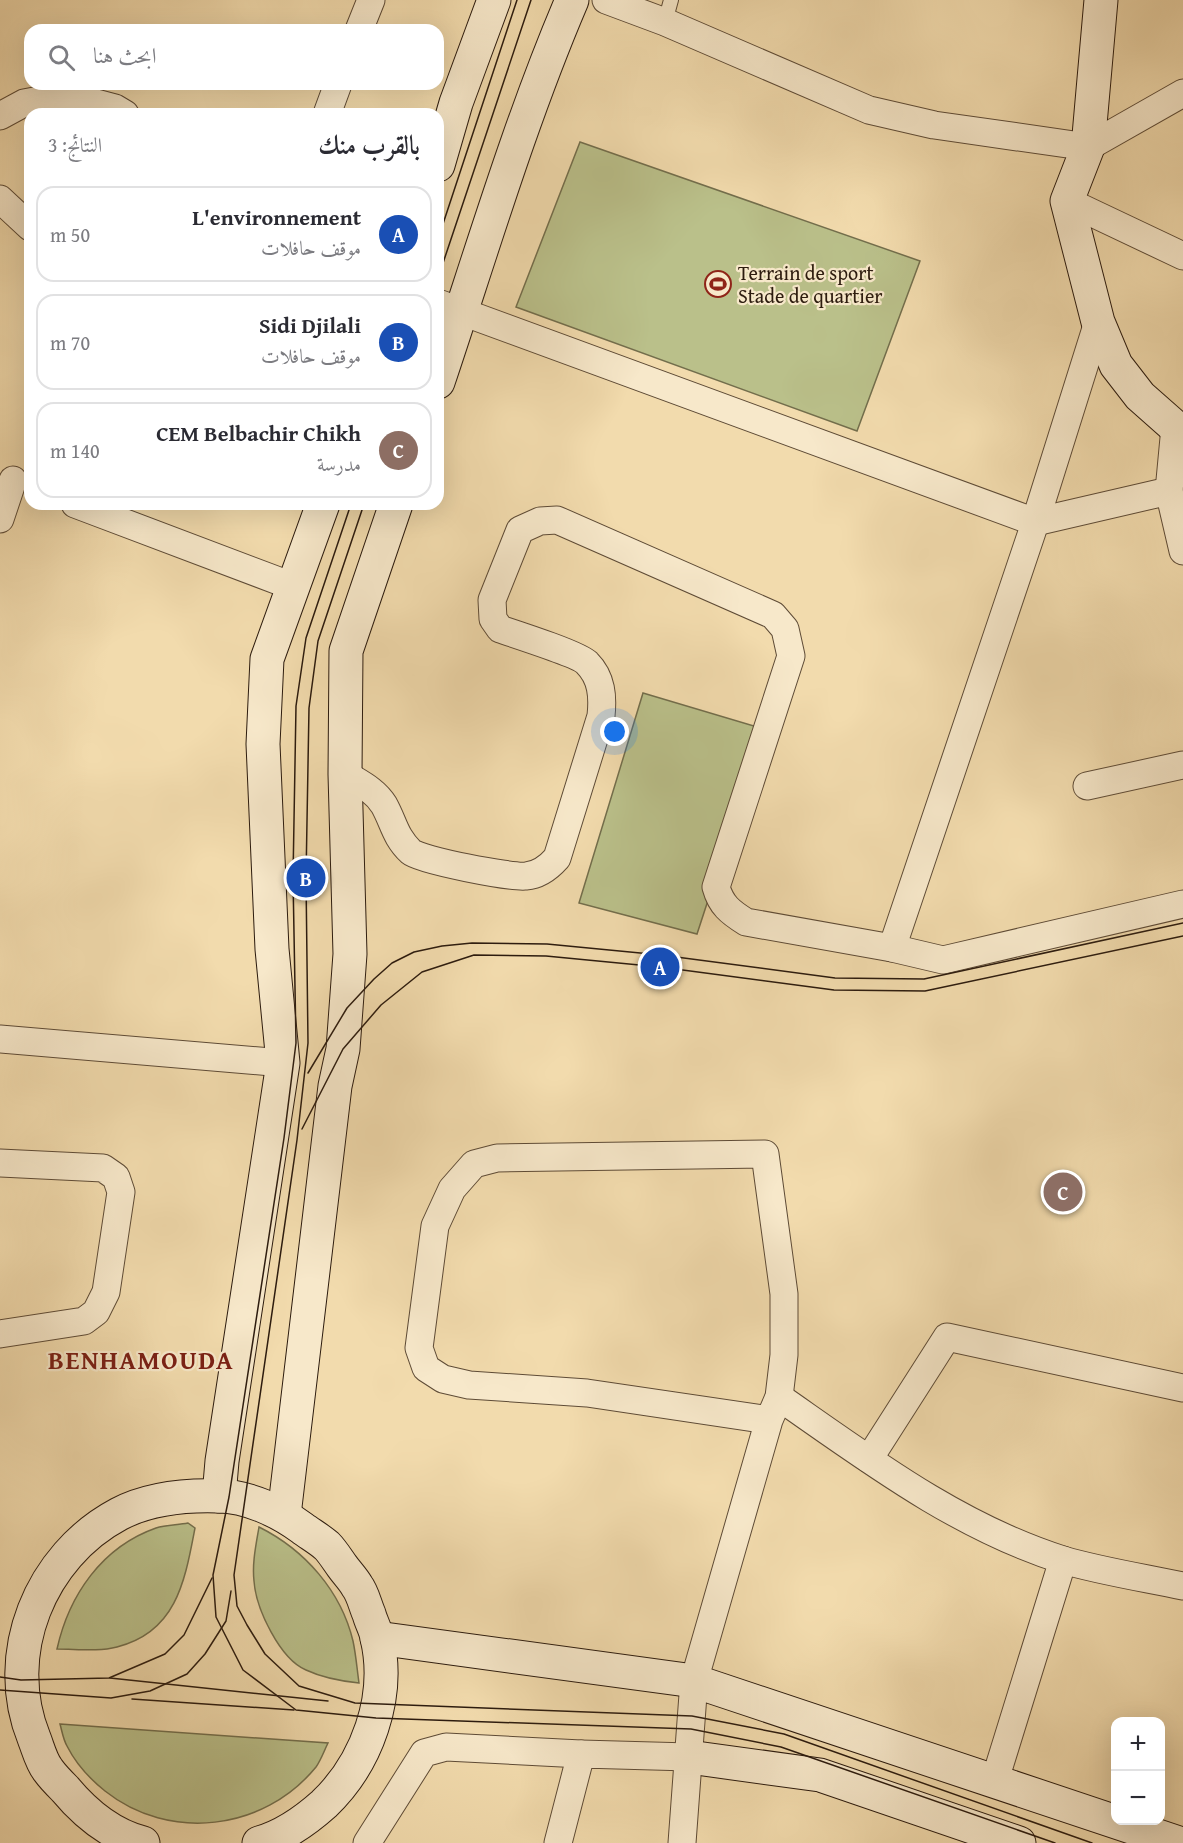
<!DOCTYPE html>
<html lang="ar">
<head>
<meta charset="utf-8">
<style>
	body { margin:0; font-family:"Gentium Book Plus",Amiri,serif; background:#f2f2f3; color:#2b2b33; direction:rtl }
	.controls { position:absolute; right:18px; bottom:18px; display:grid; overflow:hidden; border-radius:12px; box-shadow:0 6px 24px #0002 }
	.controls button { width:54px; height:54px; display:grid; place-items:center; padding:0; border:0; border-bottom:2px solid #e1e1e2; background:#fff; color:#2b2b33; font:30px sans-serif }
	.you { position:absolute; left:615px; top:732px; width:21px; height:21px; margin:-15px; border:4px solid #fff; border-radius:50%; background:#1a73e8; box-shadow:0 0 0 9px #1a73e833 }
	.badge { display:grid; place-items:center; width:39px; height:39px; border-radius:50%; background:#ea580c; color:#fff; font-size:20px; font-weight:700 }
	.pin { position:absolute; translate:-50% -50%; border:3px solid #fff; box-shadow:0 2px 6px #0006 }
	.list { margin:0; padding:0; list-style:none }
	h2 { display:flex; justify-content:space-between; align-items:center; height:78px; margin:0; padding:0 24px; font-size:26px }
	h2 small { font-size:20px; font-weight:400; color:#7c7c81 }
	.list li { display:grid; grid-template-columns:39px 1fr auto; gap:18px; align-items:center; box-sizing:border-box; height:96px; margin:0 12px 12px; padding:0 12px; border:2px solid #e1e1e2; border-radius:18px }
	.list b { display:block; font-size:22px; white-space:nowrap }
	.list p { margin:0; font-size:20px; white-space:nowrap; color:#7c7c81 }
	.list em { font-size:20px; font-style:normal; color:#7c7c81 }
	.icon { flex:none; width:33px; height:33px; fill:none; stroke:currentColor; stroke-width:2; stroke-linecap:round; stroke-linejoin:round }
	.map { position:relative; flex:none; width:1183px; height:1843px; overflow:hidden; direction:ltr }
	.search { position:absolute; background:#fff; box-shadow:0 6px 24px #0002; left:24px; top:24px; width:420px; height:66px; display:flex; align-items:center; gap:15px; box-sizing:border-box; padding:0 21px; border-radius:18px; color:#7c7c81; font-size:22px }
	.panel { position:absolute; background:#fff; box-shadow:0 6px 24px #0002; left:24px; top:108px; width:420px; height:402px; border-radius:18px; direction:rtl }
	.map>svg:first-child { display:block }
	.green { fill:#bac08a; stroke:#736e4c; stroke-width:1.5 }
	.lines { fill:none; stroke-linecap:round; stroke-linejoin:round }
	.service-casing { stroke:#5e4b36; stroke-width:16 }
	.minor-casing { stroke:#5e4b36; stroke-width:29 }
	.secondary-casing { stroke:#2c1b0e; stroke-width:35 }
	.service { stroke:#f7e8ca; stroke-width:14 }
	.minor { stroke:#f7e8ca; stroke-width:27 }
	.secondary { stroke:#f7e8ca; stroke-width:33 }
	.tram { stroke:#2c1b0e; stroke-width:1.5 }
	.labels { text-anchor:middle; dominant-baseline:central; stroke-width:4.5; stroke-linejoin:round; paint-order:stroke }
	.poi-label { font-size:20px; fill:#2c1b0e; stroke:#f7e8ca; text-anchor:start }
	.district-label { font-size:26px; font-weight:bold; letter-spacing:1.5px; fill:#7a1f14; stroke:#f7e8ca }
</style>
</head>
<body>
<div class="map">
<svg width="1183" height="1843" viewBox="0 0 1183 1843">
	<rect width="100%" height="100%" fill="#f2dbad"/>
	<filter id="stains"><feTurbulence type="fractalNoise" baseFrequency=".00333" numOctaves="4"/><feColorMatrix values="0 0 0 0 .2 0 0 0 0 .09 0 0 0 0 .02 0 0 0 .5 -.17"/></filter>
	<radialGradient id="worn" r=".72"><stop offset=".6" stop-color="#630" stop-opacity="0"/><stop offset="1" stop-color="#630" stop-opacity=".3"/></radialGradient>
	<!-- green -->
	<g class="green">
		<path d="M580,142l340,119 -63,170 -341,-124z"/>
		<path d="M643,693l121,36 -67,205 -118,-31z"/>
		<path d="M188,1523l7,5c-10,52 -18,104 -78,119 -19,5 -40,2 -60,2 12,-54 45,-102 99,-121 10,-3 22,-3 32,-5z"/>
		<path d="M259,1527c46,23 82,64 94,114 3,14 4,28 6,42 -19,-2 -36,-5 -53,-13 -26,-11 -50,-61 -52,-89 -2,-18 2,-36 5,-54z"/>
		<path d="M60,1724l268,19c-4,8 -7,17 -12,24 -52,64 -147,75 -211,24 -15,-12 -29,-27 -38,-45 -4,-7 -5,-15 -7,-22z"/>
	</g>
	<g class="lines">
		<defs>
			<path id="service" d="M665,22l6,-22"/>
			<g id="minor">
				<path d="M606,0l59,22 204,88 65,15 154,22 95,-54"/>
				<path d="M359,30l12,-30"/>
				<path d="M327,114l11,-30"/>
				<path d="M0,116l24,-13 42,-8 49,13 10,6"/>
				<path d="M0,199l30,28"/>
				<path d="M1067,201l116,55"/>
				<path d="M438,303l597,219 134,-31"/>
				<path d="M1175,427l-6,64 14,60"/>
				<path d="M75,504l217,82"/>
				<path d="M0,519l13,-39"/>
				<path d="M345,774c14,9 30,16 39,31 10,18 11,32 27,47 9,8 101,26 115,24 13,-1 23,-9 31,-18l44,-142c2,-19 1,-38 -14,-53 -7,-8 -72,-29 -87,-34l-7,-10 -1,-19 28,-70 20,-9 17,-1 216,95 12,14 6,27 -75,231c5,18 14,25 30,35l146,26 51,12 240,-56"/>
				<path d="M1087,786l96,-21"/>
				<path d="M892,948l140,-416 66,-210"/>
				<path d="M0,1039l283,24"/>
				<path d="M0,1163l103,5 13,9 5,15 -15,100 -10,20 -12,9 -84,13"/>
				<path d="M779,1397c89,62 179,130 284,163 37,11 82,18 120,26"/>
				<path d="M869,1459l78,-122 236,51"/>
				<path d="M994,1783l69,-223"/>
				<path d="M367,1843l57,-90 22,-6 135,7"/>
				<path d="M558,1843l23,-89 108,3"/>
				<path d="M682,1843l12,-162 75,-261 10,-23 5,-42v-61l-19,-140 -268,4 -23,6 -22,25 -17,37 -16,122 7,20 17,11 26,6 118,8 182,27"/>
			</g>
			<g id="secondary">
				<path d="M1101,0l-13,147 -21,54 31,121 18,43 24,31 35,31 8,4"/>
				<path d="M438,165l18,-62 38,-103"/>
				<path d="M438,382c43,-128 81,-258 134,-382"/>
				<path d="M219,1496l3,-35 61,-398 -11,-114 -9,-205 4,-85 56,-155"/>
				<path d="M284,1515l51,-429 8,-37 7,-95 -5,-180 1,-123 50,-147"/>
				<path d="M377,1638l317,43 485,162"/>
				<path d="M689,1757l131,18 199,68"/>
				<path d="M143,1843c-31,-8 -58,-30 -78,-54 -6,-6 -12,-12 -17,-19 -7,-9 -10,-22 -14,-32 -34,-84 6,-182 85,-224 29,-15 67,-19 99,-18 29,0 61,15 84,32 8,6 17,11 25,18 5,5 10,13 15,20 5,7 11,13 15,20 6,8 8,19 12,28 2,8 7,16 8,24 14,59 -10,125 -53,166 -19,17 -40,32 -65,39"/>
			</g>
		</defs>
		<!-- service casing -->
		<use href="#service" class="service-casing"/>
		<!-- minor casing -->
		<use href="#minor" class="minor-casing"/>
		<!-- secondary casing -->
		<use href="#secondary" class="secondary-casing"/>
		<!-- service -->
		<use href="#service" class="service"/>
		<!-- minor -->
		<use href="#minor" class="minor"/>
		<!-- secondary -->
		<use href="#secondary" class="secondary"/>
		<!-- tram -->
		<g class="tram">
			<path d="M438,239l79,-239"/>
			<path d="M438,278l93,-278"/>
			<path d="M351,504l-45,134 -10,68 -3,172 3,165 -12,95 -55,359 -16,78 3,42 27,53 53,40 80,8 315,11 90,18 274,96"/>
			<path d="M364,504l-46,137 -9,67 -3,170 2,165 -11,97 -63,435 3,31 10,19 18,29 34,32 56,17 337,13 92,18 308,109"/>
			<path d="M308,1073l39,-65 27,-29 18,-16 22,-11 28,-6 30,-3 75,1 114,11 174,23 89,1 259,-56"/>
			<path d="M302,1129l41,-80 38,-44 41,-33 52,-17 72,1 114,11 174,23 91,1 258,-55"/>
			<path d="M0,1677l21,3 88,-2 56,-24 19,-19 28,-57"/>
			<path d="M110,1678l218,23"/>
			<path d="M0,1690l111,8 39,-7 37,-17 18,-20 21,-33 5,-30"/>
			<path d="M132,1699l162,11"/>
		</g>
	</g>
	<!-- icons -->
	<defs>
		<symbol id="stadium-ring" viewBox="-11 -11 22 22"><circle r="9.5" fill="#f7e8ca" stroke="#8f2418" stroke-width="1.5"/><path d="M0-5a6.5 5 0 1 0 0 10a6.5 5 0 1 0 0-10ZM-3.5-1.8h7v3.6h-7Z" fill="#8f2418"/></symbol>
	</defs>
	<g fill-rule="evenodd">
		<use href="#stadium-ring" x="703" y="269" width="30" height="30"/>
	</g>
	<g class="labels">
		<!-- poi labels -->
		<g class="poi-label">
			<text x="738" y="272">Terrain de sport<tspan x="738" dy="23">Stade de quartier</tspan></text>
		</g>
		<!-- district labels -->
		<g class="district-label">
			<text x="141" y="1359">BENHAMOUDA</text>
		</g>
	</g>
	<rect width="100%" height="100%" filter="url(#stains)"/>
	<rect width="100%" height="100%" fill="url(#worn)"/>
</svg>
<div class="controls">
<button>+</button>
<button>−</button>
</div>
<div class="you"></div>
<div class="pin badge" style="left:660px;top:967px;background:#1a4fb4">A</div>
<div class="pin badge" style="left:306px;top:878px;background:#1a4fb4">B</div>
<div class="pin badge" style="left:1063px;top:1192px;background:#8d6e63">C</div>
<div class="search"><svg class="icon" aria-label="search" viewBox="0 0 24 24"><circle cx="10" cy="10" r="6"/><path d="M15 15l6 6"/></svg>ابحث هنا</div>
<section class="panel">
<h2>بالقرب منك<small>النتائج: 3</small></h2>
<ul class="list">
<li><span class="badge" style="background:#1a4fb4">A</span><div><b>L'environnement</b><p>موقف حافلات</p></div><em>50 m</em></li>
<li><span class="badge" style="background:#1a4fb4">B</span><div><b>Sidi Djilali</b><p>موقف حافلات</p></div><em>70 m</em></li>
<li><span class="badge" style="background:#8d6e63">C</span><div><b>CEM Belbachir Chikh</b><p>مدرسة</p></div><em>140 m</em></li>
</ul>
</section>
</div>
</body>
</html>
